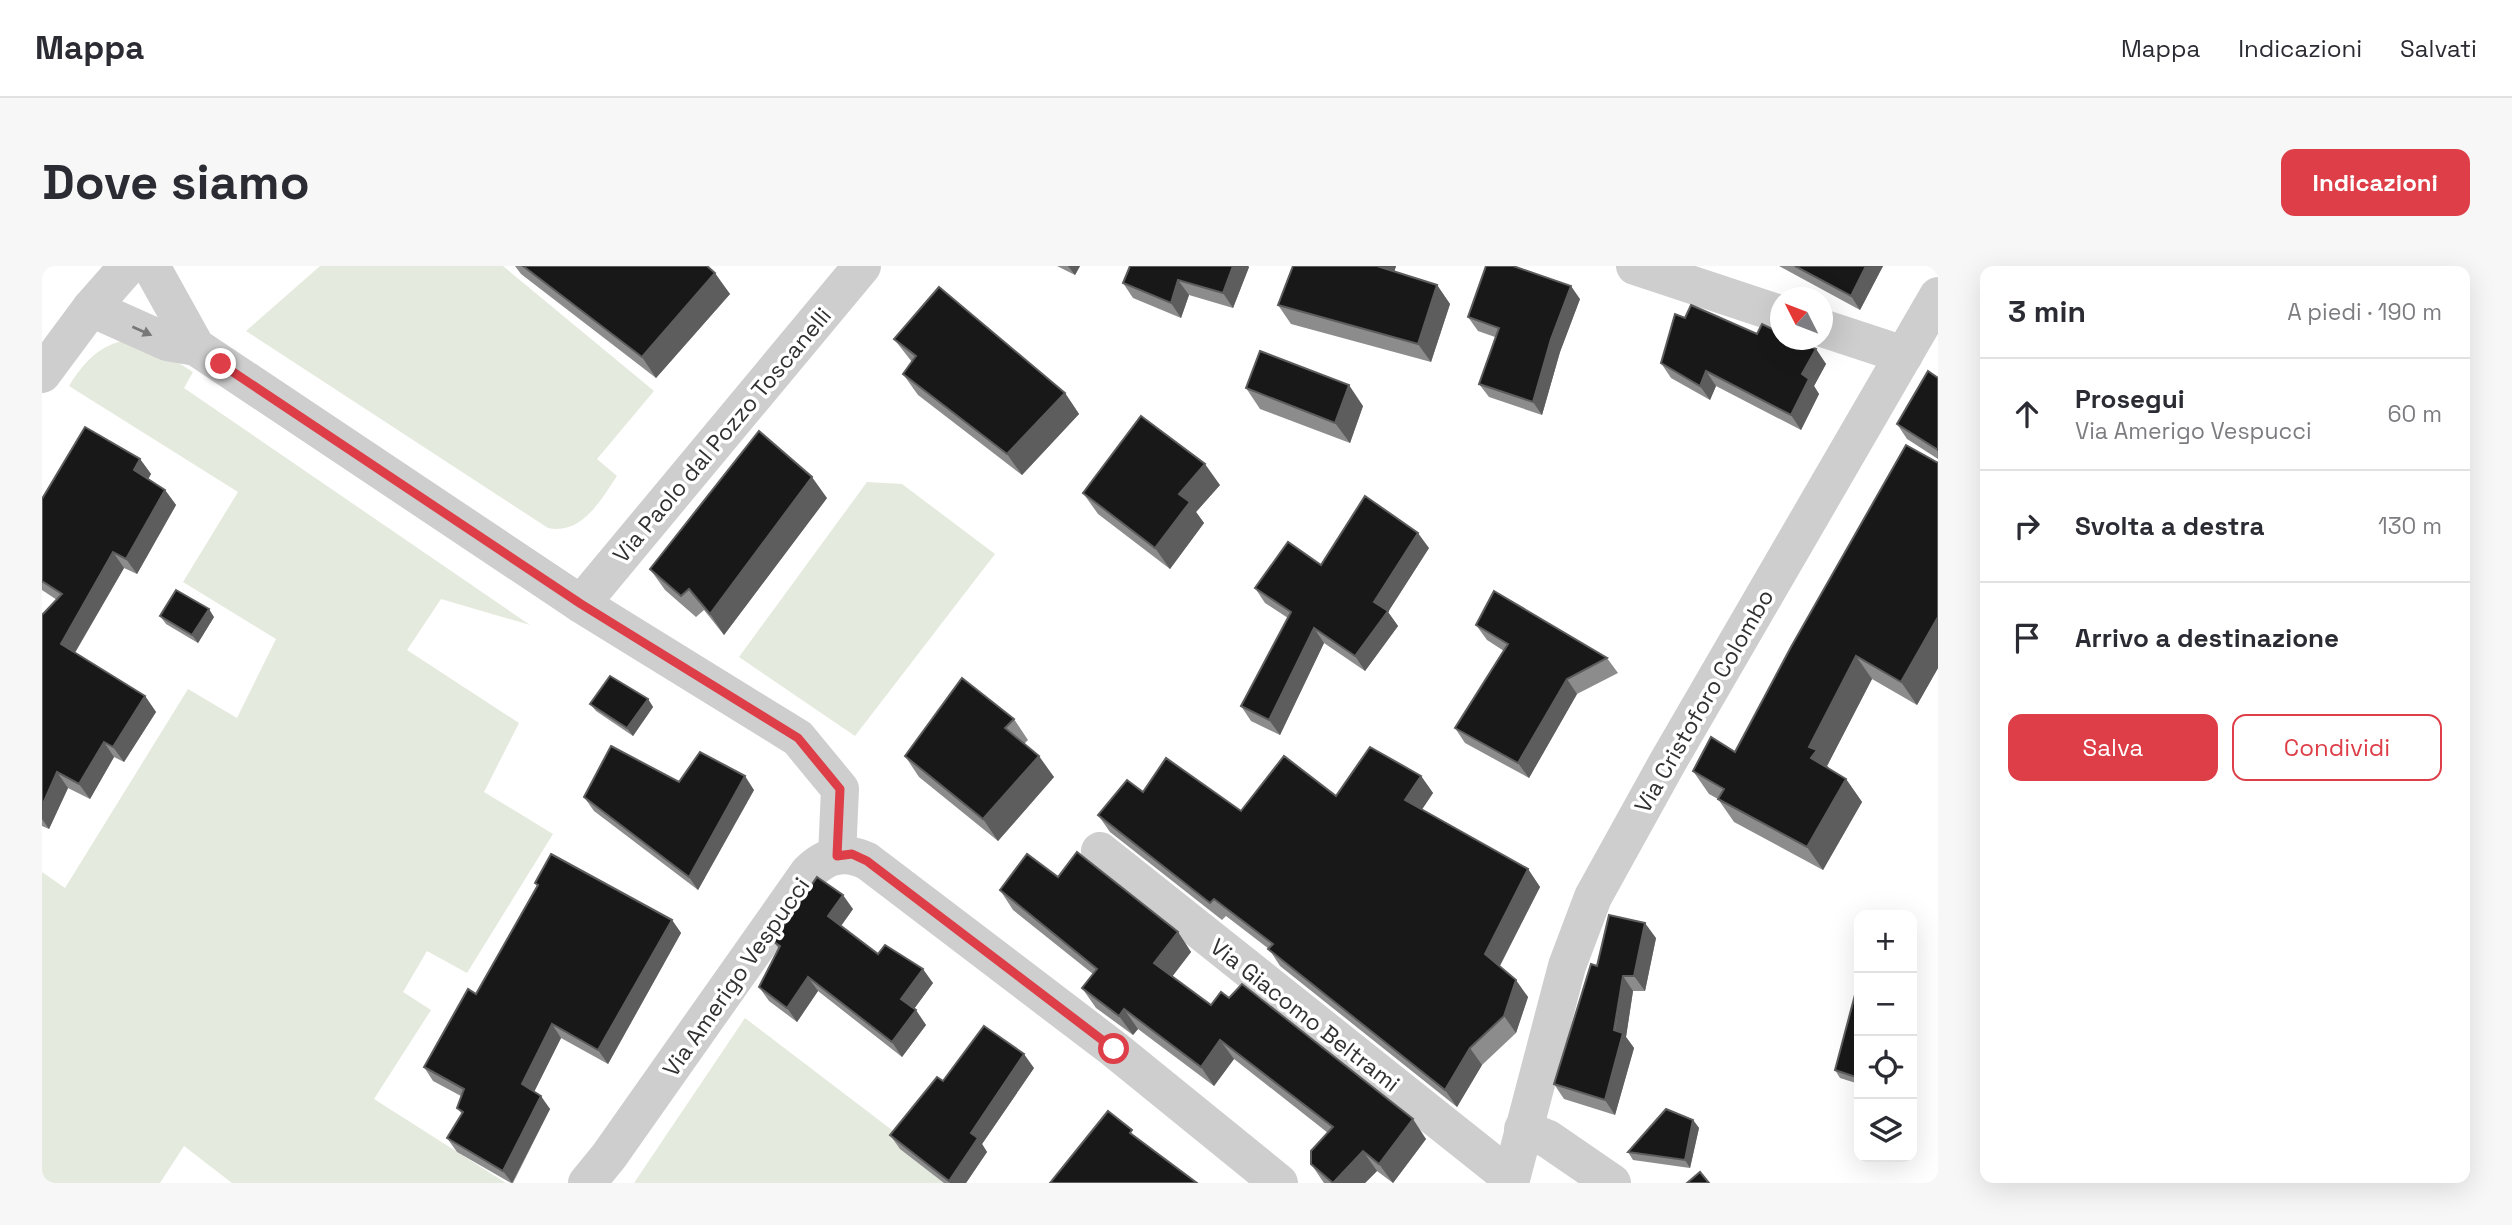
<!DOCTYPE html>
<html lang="it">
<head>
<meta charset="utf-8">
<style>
	body { margin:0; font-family:"Space Grotesk",sans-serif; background:#f7f7f7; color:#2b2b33 }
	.controls { position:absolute; right:21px; bottom:21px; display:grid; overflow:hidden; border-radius:14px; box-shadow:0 7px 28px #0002 }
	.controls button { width:63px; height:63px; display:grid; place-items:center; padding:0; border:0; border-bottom:2px solid #e1e1e2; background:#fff; color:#2b2b33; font:35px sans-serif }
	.compass { position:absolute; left:1728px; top:21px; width:63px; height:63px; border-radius:50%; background:#fff; box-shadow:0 7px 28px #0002; rotate:312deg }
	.stop { position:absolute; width:21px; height:21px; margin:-16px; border:5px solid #dd3e47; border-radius:50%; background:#fff }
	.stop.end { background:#dd3e47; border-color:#fff; box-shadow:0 2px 7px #0008 }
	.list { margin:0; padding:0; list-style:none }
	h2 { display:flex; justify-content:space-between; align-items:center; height:91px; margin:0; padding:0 28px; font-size:30px }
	h2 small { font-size:23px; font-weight:400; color:#7c7c81 }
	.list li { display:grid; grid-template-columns:46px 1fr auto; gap:21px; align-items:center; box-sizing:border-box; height:112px; padding:0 28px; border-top:2px solid #e1e1e2 }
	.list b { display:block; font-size:26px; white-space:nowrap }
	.list p { margin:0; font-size:23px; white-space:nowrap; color:#7c7c81 }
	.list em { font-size:23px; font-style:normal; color:#7c7c81 }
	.actions { display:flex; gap:14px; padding:21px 28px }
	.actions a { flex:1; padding:16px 0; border:2px solid #dd3e47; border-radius:14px; text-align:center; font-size:24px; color:#dd3e47 }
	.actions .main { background:#dd3e47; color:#fff }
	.icon { flex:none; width:38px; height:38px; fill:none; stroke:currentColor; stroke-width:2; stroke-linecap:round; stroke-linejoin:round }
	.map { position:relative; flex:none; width:1896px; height:917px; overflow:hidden; border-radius:14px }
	header { display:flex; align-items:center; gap:42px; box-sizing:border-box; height:98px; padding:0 35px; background:#fff; border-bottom:2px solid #e1e1e2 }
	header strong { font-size:33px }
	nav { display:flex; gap:38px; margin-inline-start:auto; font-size:24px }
	.intro { display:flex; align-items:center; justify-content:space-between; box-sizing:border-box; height:168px; padding:0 42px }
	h1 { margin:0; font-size:49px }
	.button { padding:18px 32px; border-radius:14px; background:#dd3e47; color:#fff; font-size:24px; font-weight:700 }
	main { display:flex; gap:42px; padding:0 42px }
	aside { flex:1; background:#fff; border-radius:14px; box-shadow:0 7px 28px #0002 }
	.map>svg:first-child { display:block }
	.green { fill:#e4eadd }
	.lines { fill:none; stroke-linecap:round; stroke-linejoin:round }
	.street { stroke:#cecece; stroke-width:38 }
	.wall { fill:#8c8c8c }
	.shaded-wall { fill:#5d5d5d }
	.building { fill:#181818; stroke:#5d5d5d; stroke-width:2 }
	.oneway { fill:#787878 }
	.route { stroke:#dd3e47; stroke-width:9 }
	.labels { text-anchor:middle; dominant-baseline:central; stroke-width:7; stroke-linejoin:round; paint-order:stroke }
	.street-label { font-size:23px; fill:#313131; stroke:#fff }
</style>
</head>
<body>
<header>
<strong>Mappa</strong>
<nav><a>Mappa</a><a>Indicazioni</a><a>Salvati</a></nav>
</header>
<div class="intro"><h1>Dove siamo</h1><a class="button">Indicazioni</a></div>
<main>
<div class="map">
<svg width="1896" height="917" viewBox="0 0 1896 917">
	<rect width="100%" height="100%" fill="#fff"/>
	<!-- green -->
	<g class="green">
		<path d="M278,0h183l151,125 -57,68 20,17c-16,24 -35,59 -69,52l-302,-197z"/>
		<path d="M85,74l26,7 40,25 -9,16 346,237 -89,-26 -34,51 112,73 -35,69 69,42 -86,139 -40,-22 -24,41 28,18 -57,89 132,84h-274l-48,-37 -24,37h-118v-311l23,16 123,-199 49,29 39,-79 -93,-57 55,-90 -169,-106c15,-24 30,-41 58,-46z"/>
		<path d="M825,216l35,2 93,70 -140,182 -116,-79z"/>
		<path d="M703,752l206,157 -6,8h-311z"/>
	</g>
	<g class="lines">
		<!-- street -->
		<g class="street">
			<path d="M109,0l45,81 385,257 217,134 42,51 -3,67"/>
			<path d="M1593,0l145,48"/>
			<path d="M49,42l76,34 29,5"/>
			<path d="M1780,62l82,27"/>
			<path d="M0,108l49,-66 37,-42"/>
			<path d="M539,338l281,-338"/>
			<path d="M1058,585l411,327"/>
			<path d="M1481,863l25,10 64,44"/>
			<path d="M545,917l22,-27 200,-284c18,-17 35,-22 58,-11l247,188 165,134"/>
			<path d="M1468,917l57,-217 26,-69 73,-132 272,-469"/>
		</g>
	</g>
	<!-- wall -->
	<g class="wall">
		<path d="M473,0h192l23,28 -74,84 -135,-104z"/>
		<path d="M1015,0h23l-5,9z"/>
		<path d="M1088,0h118l1,1 -16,41 -44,-13 -8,23 -48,-20 -10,-15z"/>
		<path d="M1251,0h103l-2,6 43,13 13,19 -19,58 -140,-38 -13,-19z"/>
		<path d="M1737,0h104l-23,44z"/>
		<path d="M1538,33l-20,53 -18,63 -53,-18 -10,-13 16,-47 -17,-6 -10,-14z"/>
		<path d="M1643,52l72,16 59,15 10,15 -12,22 5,8 -18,36 -85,-44 -6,14 -39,-22 -10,-15z"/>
		<path d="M852,73l171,54 14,21 -57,61 -104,-80 -15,-21 9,-12z"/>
		<path d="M1896,112v81l-31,-20 -10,-15z"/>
		<path d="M1204,122l117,18 -13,37 -90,-34z"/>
		<path d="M98,193l11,15 -3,5 17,11 11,15 -39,69 -13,-6 -49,85 70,43 11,16 -32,50 -10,-5 -24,42 -22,-11 -19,41 -7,-3v-211l15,-15 -15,-10v-91z"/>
		<path d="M1896,197v205l-21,37 -45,-26 -45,87 3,3 16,10 16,23 -39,68 -89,-48 -16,-23 -9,-5 -16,-23 42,-19z"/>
		<path d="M1178,219l-24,27 8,11 -34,46 -72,-55 -15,-21z"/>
		<path d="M785,232l-103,137 -20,-25 -8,7 -31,-27 -15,-21z"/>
		<path d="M1387,282l-41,64 10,14 -33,45 -41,-28 -44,92 -29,-14 -10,-15 47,-88 -23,-15 -10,-15 66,-23z"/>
		<path d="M118,350l54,1 -16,26 -32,-19z"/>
		<path d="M1434,359l131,33 11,15 -41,21 -48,84 -64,-35 -10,-15 49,-77 -17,-11z"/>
		<path d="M606,433l5,8 -20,29 -37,-25 -6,-7z"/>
		<path d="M972,453l14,21 -4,4 30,33 -56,64 -79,-64 -14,-21z"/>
		<path d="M1379,510l12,17 -11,16 106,60 12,18 -40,79 28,31 -12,36 -34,32 -25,42 -177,-141 -11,-17 -43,-33 -4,4 -112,-88 -12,-17 45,-23 98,19 95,-15z"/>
		<path d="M637,516l75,8 -56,100 -104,-79 -10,-14z"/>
		<path d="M1016,611l120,55 13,20 -19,25 39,28 215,134 -33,44 -16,-12 -12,12h-41l-13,-19 17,-31 -94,-74 -20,27 -76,-57 -5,6 -37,-27 -14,-20 11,-14 -80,-64 -13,-20z"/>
		<path d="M493,617l137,37 9,13 -73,131 -47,-26 -27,54 16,17 -37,74h-2l-54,-31 -10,-14 15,-24 -5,-6 4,-12 -28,-15 -9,-14 52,-73 61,-108z"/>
		<path d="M811,643l-12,17 37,28 55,29 -19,26 12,16 -24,32 -84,-66 -21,31 -28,-21 -10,-14 20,-38 -6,-8z"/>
		<path d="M1614,672l-11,53h-12l-7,46 8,11 -19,67 -51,-16 -10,-15 43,-118z"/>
		<path d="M1817,726v92l-19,-6 -5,-8z"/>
		<path d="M992,802l-52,76 5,8 -21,31h-22l-44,-34 -10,-14 53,-54z"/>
		<path d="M1651,854l6,8 -9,40 -57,-8 -5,-8z"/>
	</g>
	<!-- shaded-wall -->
	<g class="shaded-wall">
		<path d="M1026,0h12l-5,9z"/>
		<path d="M1191,0h15l1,1 -16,41 -10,-15z"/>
		<path d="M1335,0h19l-6,19z"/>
		<path d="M1824,0h17l-23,44 -9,-14z"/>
		<path d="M673,7l15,21 -74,84 -14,-21z"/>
		<path d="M1136,14l11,15 -8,23 -10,-15z"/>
		<path d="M1395,19l13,19 -19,58 -13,-18z"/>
		<path d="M1529,20l9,13 -20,53 -18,63 -9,-13 18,-63z"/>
		<path d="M1774,83l10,15 -12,22 5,8 -18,36 -10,-15 11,-41z"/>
		<path d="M1664,105l10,15 -6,14 -10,-14z"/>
		<path d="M1307,119l14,21 -13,37 -15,-20z"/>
		<path d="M1023,127l14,21 -57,61 -15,-21z"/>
		<path d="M98,193l11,15 -6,11 -11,-15z"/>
		<path d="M1163,198l15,21 -24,27 8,11 -34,46 -15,-21 24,-54z"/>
		<path d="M770,211l15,21 -103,137 -14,-21z"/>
		<path d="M123,224l11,15 -39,69 -11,-15z"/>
		<path d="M1376,267l11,15 -41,64 10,14 -33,45 -10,-15 19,-54z"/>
		<path d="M71,286l11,16 -53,91 -10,-15z"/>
		<path d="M167,343l5,8 -16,26 -6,-8z"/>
		<path d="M1896,351v51l-21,37 -16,-23z"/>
		<path d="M1272,362l10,15 -44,92 -11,-15z"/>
		<path d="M1814,390l16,23 -45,87 6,7 -22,-15 -2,-11z"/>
		<path d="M1525,413l10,15 -48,84 -11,-15z"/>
		<path d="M103,430l11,16 -32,50 -11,-15z"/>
		<path d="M606,433l5,8 -20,29 -6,-8z"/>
		<path d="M62,476l10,15 -24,42 -11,-15z"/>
		<path d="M997,490l15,21 -56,64 -15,-22z"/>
		<path d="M15,506l11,16 -19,41 -7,-10v-13z"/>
		<path d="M703,510l9,14 -56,100 -9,-13z"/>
		<path d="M1379,510l12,17 -16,24 -12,-17z"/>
		<path d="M1804,513l16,23 -39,68 -16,-23z"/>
		<path d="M1486,603l12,18 -43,84 -12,-17z"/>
		<path d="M801,629l10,14 -15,21 -10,-14z"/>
		<path d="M630,654l9,13 -73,131 -10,-14z"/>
		<path d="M1603,657l11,15 -11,53 -11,-15z"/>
		<path d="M1136,666l13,20 -24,31 -13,-20z"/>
		<path d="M881,703l10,14 -22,30 -10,-14z"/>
		<path d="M1581,710l10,15 -7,46 8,11 -19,67 -10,-15z"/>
		<path d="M766,711l10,14 -21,31 -10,-14z"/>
		<path d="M1474,714l12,17 -12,36 -12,-17z"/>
		<path d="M1082,743l14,20 -5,6 -14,-19z"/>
		<path d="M874,744l10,15 -24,32 -10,-15z"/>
		<path d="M510,758l9,14 -30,60 -9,-14z"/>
		<path d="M1178,774l14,19 -20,27 -13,-19z"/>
		<path d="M1428,782l12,17 -25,42 -12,-17z"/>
		<path d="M982,788l10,14 -52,76 5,8 -21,31h-16l-1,-2 22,-48z"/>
		<path d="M499,830l9,13 -38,74 -9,-12z"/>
		<path d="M1371,853l13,20 -33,44 -14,-19z"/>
		<path d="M1651,854l6,8 -9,40 -5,-8z"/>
		<path d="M1321,885l14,20 -12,12h-31z"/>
	</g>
	<!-- building -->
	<g class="building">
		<path d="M481,0h184l8,7 -73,84z"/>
		<path d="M1088,0h103l-10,27 -45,-13 -7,23 -48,-20z"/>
		<path d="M1251,0h84l60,19 -19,59 -140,-39z"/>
		<path d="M1444,0h27l58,20 -20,53 -18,63 -54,-18 20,-56 -31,-11z"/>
		<path d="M1753,0h71l-15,30z"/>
		<path d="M897,21l126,106 -58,61 -104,-80 13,-18 -22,-17z"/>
		<path d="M1649,39l66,29 5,-10 19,9v7h14l21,9 -14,25 7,5 -18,36 -85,-44 -6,15 -39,-23 14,-49 10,4z"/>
		<path d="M1218,85l89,34 -14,38 -89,-35z"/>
		<path d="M1886,105l10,7v72l-41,-26z"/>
		<path d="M1099,150l64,48 -26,30 11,8 -35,46 -72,-55z"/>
		<path d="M43,161l55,32 -6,11 31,20 -39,69 -13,-7 -52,92 84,52 -32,51 -9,-5 -25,42 -22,-12 -15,34v-191l20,-21 -20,-13v-82z"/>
		<path d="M717,165l53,46 -102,137 -21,-25 -8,7 -31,-27z"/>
		<path d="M1864,179l32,18v154l-37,65 -45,-26 -47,91 8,3 -6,8 35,21 -39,68 -89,-48 6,-10 -31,-18 18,-34 24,15 56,-105z"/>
		<path d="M1323,230l53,37 -44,69 14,9 -33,45 -41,-28 -45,92 -28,-14 50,-94 -36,-24 33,-46 33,23z"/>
		<path d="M134,324l33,19 -17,26 -32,-19z"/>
		<path d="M1452,325l113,67 -40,21 -49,84 -63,-35 53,-84 -32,-19z"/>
		<path d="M568,410l38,23 -21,29 -37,-24z"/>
		<path d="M920,412l52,41 -9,9 34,28 -56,63 -78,-63z"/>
		<path d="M569,480l68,36 21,-30 45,24 -56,101 -105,-80z"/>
		<path d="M1328,481l51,29 -16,24 123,69 -43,85 31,26 -12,36 -34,32 -25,42 -177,-141 5,-5 -59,-45 -4,4 -112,-88 29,-35 16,12 23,-34 75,53 43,-55 52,40z"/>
		<path d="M1035,586l101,80 -24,31 57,42 10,-13 8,6 13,-14 171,135 -34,45 -16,-13 -30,32 -22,-19v-13l22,-24 -113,-87 -19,27 -77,-58 -5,7 -37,-28 15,-19 -97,-79 27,-36 31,23z"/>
		<path d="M509,588l121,66 -74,130 -46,-26 -30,60 19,12 -38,75 -56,-33 16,-26 -6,-4 7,-19 -40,-22 44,-78 8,5 62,-109 -3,-2z"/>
		<path d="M775,611l26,18 -15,21 50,38 7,-9 38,24 -22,30 15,11 -24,32 -84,-65 -21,31 -28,-21 21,-41 -7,-5z"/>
		<path d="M1567,649l36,8 -11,53h-11l-9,54 9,3 -18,67 -51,-16 37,-120 6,2z"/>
		<path d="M1814,725l3,1v86l-24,-8z"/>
		<path d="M942,760l40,28 -53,79 7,5 -29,43 -59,-46 47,-58 6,4z"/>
		<path d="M1624,843l27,11 -8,40 -57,-8z"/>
		<path d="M1066,845l24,19 -2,3 67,50h-147z"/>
		<path d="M1658,906l9,11h-22z"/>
	</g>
	<!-- one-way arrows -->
	<defs><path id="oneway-solid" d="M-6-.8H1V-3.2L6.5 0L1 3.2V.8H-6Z" transform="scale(1.75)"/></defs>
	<use class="oneway" href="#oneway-solid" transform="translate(100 65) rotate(24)"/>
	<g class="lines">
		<!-- route -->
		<path class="route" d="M179,98l360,240 217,134 42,51 -3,67 15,-2 15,7 247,188"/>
	</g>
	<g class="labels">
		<!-- street labels -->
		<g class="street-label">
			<text transform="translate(680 169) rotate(-50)">Via Paolo dal Pozzo Toscanelli</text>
			<text transform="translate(1662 435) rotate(-60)">Via Cristoforo Colombo</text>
			<text transform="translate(694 711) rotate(-55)">Via Amerigo Vespucci</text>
			<text transform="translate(1263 749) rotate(38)">Via Giacomo Beltrami</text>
		</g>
	</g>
</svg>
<div class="controls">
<button>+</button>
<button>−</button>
<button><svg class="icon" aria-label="locate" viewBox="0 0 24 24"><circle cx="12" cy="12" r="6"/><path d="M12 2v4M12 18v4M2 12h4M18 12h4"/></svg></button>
<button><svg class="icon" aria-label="layers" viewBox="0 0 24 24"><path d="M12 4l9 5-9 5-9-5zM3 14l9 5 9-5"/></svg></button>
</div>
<svg class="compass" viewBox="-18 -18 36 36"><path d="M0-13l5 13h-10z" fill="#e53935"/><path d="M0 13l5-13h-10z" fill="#7c7c81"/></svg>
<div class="stop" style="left:1072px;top:783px"></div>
<div class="stop end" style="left:179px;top:98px"></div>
</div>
<aside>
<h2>3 min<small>A piedi · 190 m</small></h2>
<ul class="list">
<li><svg class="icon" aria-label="ahead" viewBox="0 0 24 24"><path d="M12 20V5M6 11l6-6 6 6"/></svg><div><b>Prosegui</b><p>Via Amerigo Vespucci</p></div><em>60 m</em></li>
<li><svg class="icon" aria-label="right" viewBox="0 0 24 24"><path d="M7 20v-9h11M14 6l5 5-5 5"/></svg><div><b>Svolta a destra</b></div><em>130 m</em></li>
<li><svg class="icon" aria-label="arrive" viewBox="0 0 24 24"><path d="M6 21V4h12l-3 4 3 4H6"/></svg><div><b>Arrivo a destinazione</b></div></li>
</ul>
<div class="actions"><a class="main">Salva</a><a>Condividi</a></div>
</aside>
</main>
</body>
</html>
